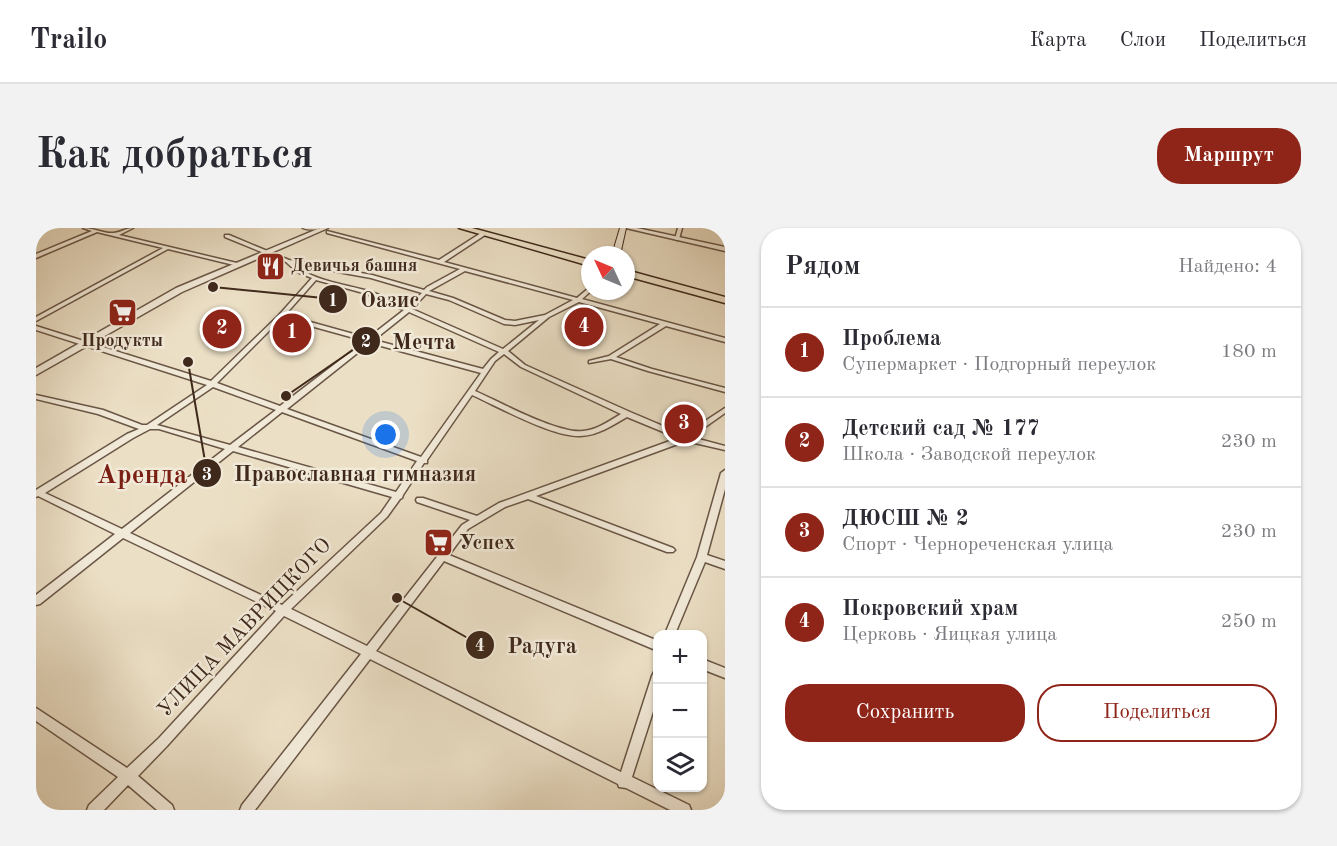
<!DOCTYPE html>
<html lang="ru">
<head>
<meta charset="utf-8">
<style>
	body { margin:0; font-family:"Old Standard TT",serif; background:#f2f2f3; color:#2b2b33 }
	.controls { position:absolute; right:18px; bottom:18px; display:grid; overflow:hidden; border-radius:12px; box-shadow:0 2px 4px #0004 }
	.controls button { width:54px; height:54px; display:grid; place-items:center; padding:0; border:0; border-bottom:2px solid #e1e1e2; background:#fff; color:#2b2b33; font:30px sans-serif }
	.compass { position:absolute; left:545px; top:18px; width:54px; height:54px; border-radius:50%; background:#fff; box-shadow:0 2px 4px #0004; rotate:314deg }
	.you { position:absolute; left:350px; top:207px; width:21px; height:21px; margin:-15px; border:4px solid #fff; border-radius:50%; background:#1a73e8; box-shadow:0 0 0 9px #1a73e833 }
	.badge { display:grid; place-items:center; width:39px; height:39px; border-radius:50%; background:#8f2418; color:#fff; font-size:20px; font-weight:700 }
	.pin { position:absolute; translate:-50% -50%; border:3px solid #fff; box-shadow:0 2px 6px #0006 }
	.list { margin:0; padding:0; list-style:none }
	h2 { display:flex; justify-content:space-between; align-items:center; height:78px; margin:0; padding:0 24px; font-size:26px }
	h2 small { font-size:20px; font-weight:400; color:#7c7c81 }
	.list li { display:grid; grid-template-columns:39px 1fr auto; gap:18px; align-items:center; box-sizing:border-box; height:90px; padding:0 24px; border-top:2px solid #e1e1e2 }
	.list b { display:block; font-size:22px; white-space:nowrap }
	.list p { margin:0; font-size:20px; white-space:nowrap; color:#7c7c81 }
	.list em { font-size:20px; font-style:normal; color:#7c7c81 }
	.actions { display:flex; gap:12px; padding:18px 24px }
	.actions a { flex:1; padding:14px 0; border:2px solid #8f2418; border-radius:24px; text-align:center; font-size:21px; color:#8f2418 }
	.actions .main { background:#8f2418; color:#fff }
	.icon { flex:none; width:33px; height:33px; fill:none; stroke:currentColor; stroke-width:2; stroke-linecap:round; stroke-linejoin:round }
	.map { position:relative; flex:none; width:689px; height:582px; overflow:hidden; border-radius:24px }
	header { display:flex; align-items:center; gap:36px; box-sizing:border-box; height:84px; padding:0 30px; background:#fff; border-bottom:2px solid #e1e1e2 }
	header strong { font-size:28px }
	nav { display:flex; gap:33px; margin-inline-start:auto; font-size:21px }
	.intro { display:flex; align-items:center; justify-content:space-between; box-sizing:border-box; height:144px; padding:0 36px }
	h1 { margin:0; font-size:42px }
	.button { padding:15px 27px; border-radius:24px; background:#8f2418; color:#fff; font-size:21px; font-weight:700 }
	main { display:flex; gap:36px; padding:0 36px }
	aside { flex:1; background:#fff; border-radius:24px; box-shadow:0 2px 4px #0004 }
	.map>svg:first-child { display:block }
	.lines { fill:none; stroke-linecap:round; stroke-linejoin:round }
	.minor-casing { stroke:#6a5646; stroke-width:3 }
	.tertiary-casing { stroke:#6a5646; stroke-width:3 }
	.secondary-casing { stroke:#3f291b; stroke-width:2 }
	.primary-casing { stroke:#3f291b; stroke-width:3 }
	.minor { fill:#f2ead9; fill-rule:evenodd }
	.tertiary { fill:#f2ead9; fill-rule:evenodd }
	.secondary { fill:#f2ead9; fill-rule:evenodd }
	.primary { fill:#ebdfc5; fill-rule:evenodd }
	.labels { text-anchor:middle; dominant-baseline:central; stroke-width:5; stroke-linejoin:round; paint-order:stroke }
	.far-poi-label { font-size:18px; font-weight:bold; fill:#3f291b; stroke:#f2ead9; text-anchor:start }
	.poi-label { font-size:21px; font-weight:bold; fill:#3f291b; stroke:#f2ead9; text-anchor:start }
	.street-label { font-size:21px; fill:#3f291b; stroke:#f2ead9 }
	.district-label { font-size:27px; font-weight:bold; fill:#7a1f14; stroke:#f2ead9 }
	.leader { fill:none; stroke:#3f291b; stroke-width:2 }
	.callout-dot { fill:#3f291b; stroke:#f2ead9; stroke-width:2 }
	.mark-label { font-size:18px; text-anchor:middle; font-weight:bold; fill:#fff }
	.callout-label { font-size:22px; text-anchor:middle; font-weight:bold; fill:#3f291b; stroke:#f2ead9; stroke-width:5; stroke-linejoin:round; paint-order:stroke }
</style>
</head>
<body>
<header>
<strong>Trailo</strong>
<nav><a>Карта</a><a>Слои</a><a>Поделиться</a></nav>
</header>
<div class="intro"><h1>Как добраться</h1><a class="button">Маршрут</a></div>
<main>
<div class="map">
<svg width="689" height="582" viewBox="0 0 689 582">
	<rect width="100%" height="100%" fill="#ebdfc5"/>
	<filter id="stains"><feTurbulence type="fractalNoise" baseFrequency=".00333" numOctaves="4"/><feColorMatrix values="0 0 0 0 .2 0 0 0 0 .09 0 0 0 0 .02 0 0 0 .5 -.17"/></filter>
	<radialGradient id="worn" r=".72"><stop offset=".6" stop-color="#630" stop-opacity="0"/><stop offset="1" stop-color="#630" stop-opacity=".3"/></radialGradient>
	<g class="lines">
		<defs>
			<g id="minor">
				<path d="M47,0c10,0 22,6 30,5 7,0 13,-5 20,-5l-14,7 122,29 -3,2 -70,-17 -132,72v-4l127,-69 -66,-16 -61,26v-4l56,-23z"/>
				<path d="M267,0h17c-4,2 -13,2 -17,0z"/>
				<path d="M642,0h4l-3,11 -2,1 -2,-1z"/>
				<path d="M291,3l112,29 42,-27h4v2l-41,27 133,36 13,-11 1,4 -9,8 143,39v4l-59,-16 -50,31 36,12 73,19v4l-77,-21 -37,-12 -22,4v-2l20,-5 51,-32 -81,-22 -30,15 -41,34 17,14 105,47 54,23 41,-27v5l-34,24 34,9v4l-39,-9 -150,55 137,52 2,2 -2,2h-6l-139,-53 -23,8 -37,22 -19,26 209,86v10l-214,-90 -68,90 245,121 31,-96 2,-4 4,-1v25l-26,81 57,28 2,5h-21l-44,-22 -7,-1 -1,-3 -248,-125 -115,151h-15l2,-5 119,-151 -77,-38 -117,130 -29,30 34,29 2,5h-17l-29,-25 -24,25h-17l2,-5 29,-28 -82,-56v-13l91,60 32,-30 117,-127 -153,-73 -83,66 -4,1v-10l79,-61 -77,-38 -2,1v-7l91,-56 12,-5 -41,-15 -62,-15v-4l67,15 39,15h5l60,-40 -171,-55v-4l175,55 68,-66 33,-37 -15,-6 -11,-10 -61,-25v-2h4l60,25 83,15 52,15 3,-3 33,-18 -133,-36zM258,36l77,14 51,15 -15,14c-13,-5 -25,-12 -39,-16 -24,-7 -55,-10 -74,-27zM429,43l108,29 -28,15 -30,6 -10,-1 -52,-22 -24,-7zM280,52l51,14 37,16 -36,28 -83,-23zM390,66l23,6 55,24 11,1 24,-5 -36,29 -91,-40zM373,84l90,40 -8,7 -8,10 -109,-29zM246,90l83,23 -85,65 -63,-23zM334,115l111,30 -60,84 -134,-48zM468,126l17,13 100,47c-12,7 -24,16 -38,17 -25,3 -83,-29 -108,-40l20,-30zM177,159l63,23 -46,35 -73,-20zM436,167c27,12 80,42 108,41 17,0 33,-11 47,-19l51,21 -179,65 -22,13 -54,-18h-6l-1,2 1,2 53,18 -8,5 -95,121 -76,-37 96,-92 13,-18 2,-1 1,-3 21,-32h3v-3zM246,184l135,49 -21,31 -158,-45zM114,201h9l66,20 -103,80 -77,-36 88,-55zM197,223l159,46 -11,16 -99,92 -152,-72z"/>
				<path d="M689,242v19l-18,66 18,6v8l-20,-7 -30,72h-10l32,-77 24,-84z"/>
				<path d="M666,431l23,9v10l-23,-9z"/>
			</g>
			<g id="tertiary">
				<path d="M284,0h8l-146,64 -146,83v-7l140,-80z"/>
				<path d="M590,0h11l88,19v4z"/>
			</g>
			<path id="secondary" d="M584,0h6l-6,27h-8z"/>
			<g id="primary">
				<path d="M423,0h13l118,32v6z"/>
				<path d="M590,42l99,27v6l-99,-27z"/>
			</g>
		</defs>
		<!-- minor casing -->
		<use href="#minor" class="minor-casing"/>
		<!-- tertiary casing -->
		<use href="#tertiary" class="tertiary-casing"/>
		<!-- secondary casing -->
		<use href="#secondary" class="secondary-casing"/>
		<!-- primary casing -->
		<use href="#primary" class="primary-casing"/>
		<!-- minor -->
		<use href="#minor" class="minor"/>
		<!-- tertiary -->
		<use href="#tertiary" class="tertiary"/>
		<!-- secondary -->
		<use href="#secondary" class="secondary"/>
		<!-- primary -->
		<use href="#primary" class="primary"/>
	</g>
	<!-- icons -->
	<defs>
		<symbol id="restaurant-square" viewBox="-11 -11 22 22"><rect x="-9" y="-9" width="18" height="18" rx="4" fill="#8f2418" stroke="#f2ead9"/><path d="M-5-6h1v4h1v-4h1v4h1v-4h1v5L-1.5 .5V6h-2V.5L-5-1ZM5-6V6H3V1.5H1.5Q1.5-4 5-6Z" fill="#fff"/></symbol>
		<symbol id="supermarket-square" viewBox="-11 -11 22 22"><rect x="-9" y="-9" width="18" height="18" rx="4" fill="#8f2418" stroke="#f2ead9"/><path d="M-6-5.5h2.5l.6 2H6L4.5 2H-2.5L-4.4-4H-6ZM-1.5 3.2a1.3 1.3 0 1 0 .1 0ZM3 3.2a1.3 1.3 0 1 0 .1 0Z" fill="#fff"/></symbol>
	</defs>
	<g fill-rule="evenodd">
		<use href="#restaurant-square" x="218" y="22" width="33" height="33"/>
		<use href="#supermarket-square" x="70" y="68" width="33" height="33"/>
		<use href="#supermarket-square" x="386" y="298" width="33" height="33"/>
	</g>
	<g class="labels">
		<!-- far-poi labels -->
		<g class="far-poi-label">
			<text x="255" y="38">Девичья башня</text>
			<text x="86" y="113" text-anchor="middle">Продукты</text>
		</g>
		<!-- poi labels -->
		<g class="poi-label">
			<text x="423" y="315">Успех</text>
		</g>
		<!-- street labels -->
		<g class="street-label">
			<text transform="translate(209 400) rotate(-46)">УЛИЦА МАВРИЦКОГО</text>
		</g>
		<!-- district labels -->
		<g class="district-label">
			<text x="106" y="247">Аренда</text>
		</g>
	</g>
	<!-- callouts -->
	<path class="leader" d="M177 59L297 71M250 168L330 113M152 134L171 245M361 370L444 417"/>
	<g class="callout-dot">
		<circle cx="177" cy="59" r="6"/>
		<circle cx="250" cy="168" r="6"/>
		<circle cx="152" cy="134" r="6"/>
		<circle cx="361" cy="370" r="6"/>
		<circle cx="297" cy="71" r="15"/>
		<circle cx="330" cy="113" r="15"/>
		<circle cx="171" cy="245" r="15"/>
		<circle cx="444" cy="417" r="15"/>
	</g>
	<g class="mark-label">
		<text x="297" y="78">1</text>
		<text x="330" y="119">2</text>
		<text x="171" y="252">3</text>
		<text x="444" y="423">4</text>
	</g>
	<g class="callout-label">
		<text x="354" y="79">Оазис</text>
		<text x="388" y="121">Мечта</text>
		<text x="319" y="253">Православная гимназия</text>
		<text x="506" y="425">Радуга</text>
	</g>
	<rect width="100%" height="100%" filter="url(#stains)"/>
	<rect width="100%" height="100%" fill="url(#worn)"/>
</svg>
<div class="controls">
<button>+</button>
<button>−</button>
<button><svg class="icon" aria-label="layers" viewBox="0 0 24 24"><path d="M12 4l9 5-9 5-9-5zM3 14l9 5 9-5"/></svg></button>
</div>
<svg class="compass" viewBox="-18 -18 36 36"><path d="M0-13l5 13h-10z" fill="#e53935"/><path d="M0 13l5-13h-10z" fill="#7c7c81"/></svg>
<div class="you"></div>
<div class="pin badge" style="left:256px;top:105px">1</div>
<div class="pin badge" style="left:186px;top:101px">2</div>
<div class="pin badge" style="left:648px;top:196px">3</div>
<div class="pin badge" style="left:548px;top:99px">4</div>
</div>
<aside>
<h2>Рядом<small>Найдено: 4</small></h2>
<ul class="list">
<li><span class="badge">1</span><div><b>Проблема</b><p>Супермаркет · Подгорный переулок</p></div><em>180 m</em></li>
<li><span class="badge">2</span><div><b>Детский сад № 177</b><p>Школа · Заводской переулок</p></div><em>230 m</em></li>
<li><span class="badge">3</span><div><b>ДЮСШ № 2</b><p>Спорт · Чернореченская улица</p></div><em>230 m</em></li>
<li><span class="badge">4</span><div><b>Покровский храм</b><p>Церковь · Яицкая улица</p></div><em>250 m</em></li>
</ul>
<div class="actions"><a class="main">Сохранить</a><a>Поделиться</a></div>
</aside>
</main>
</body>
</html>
